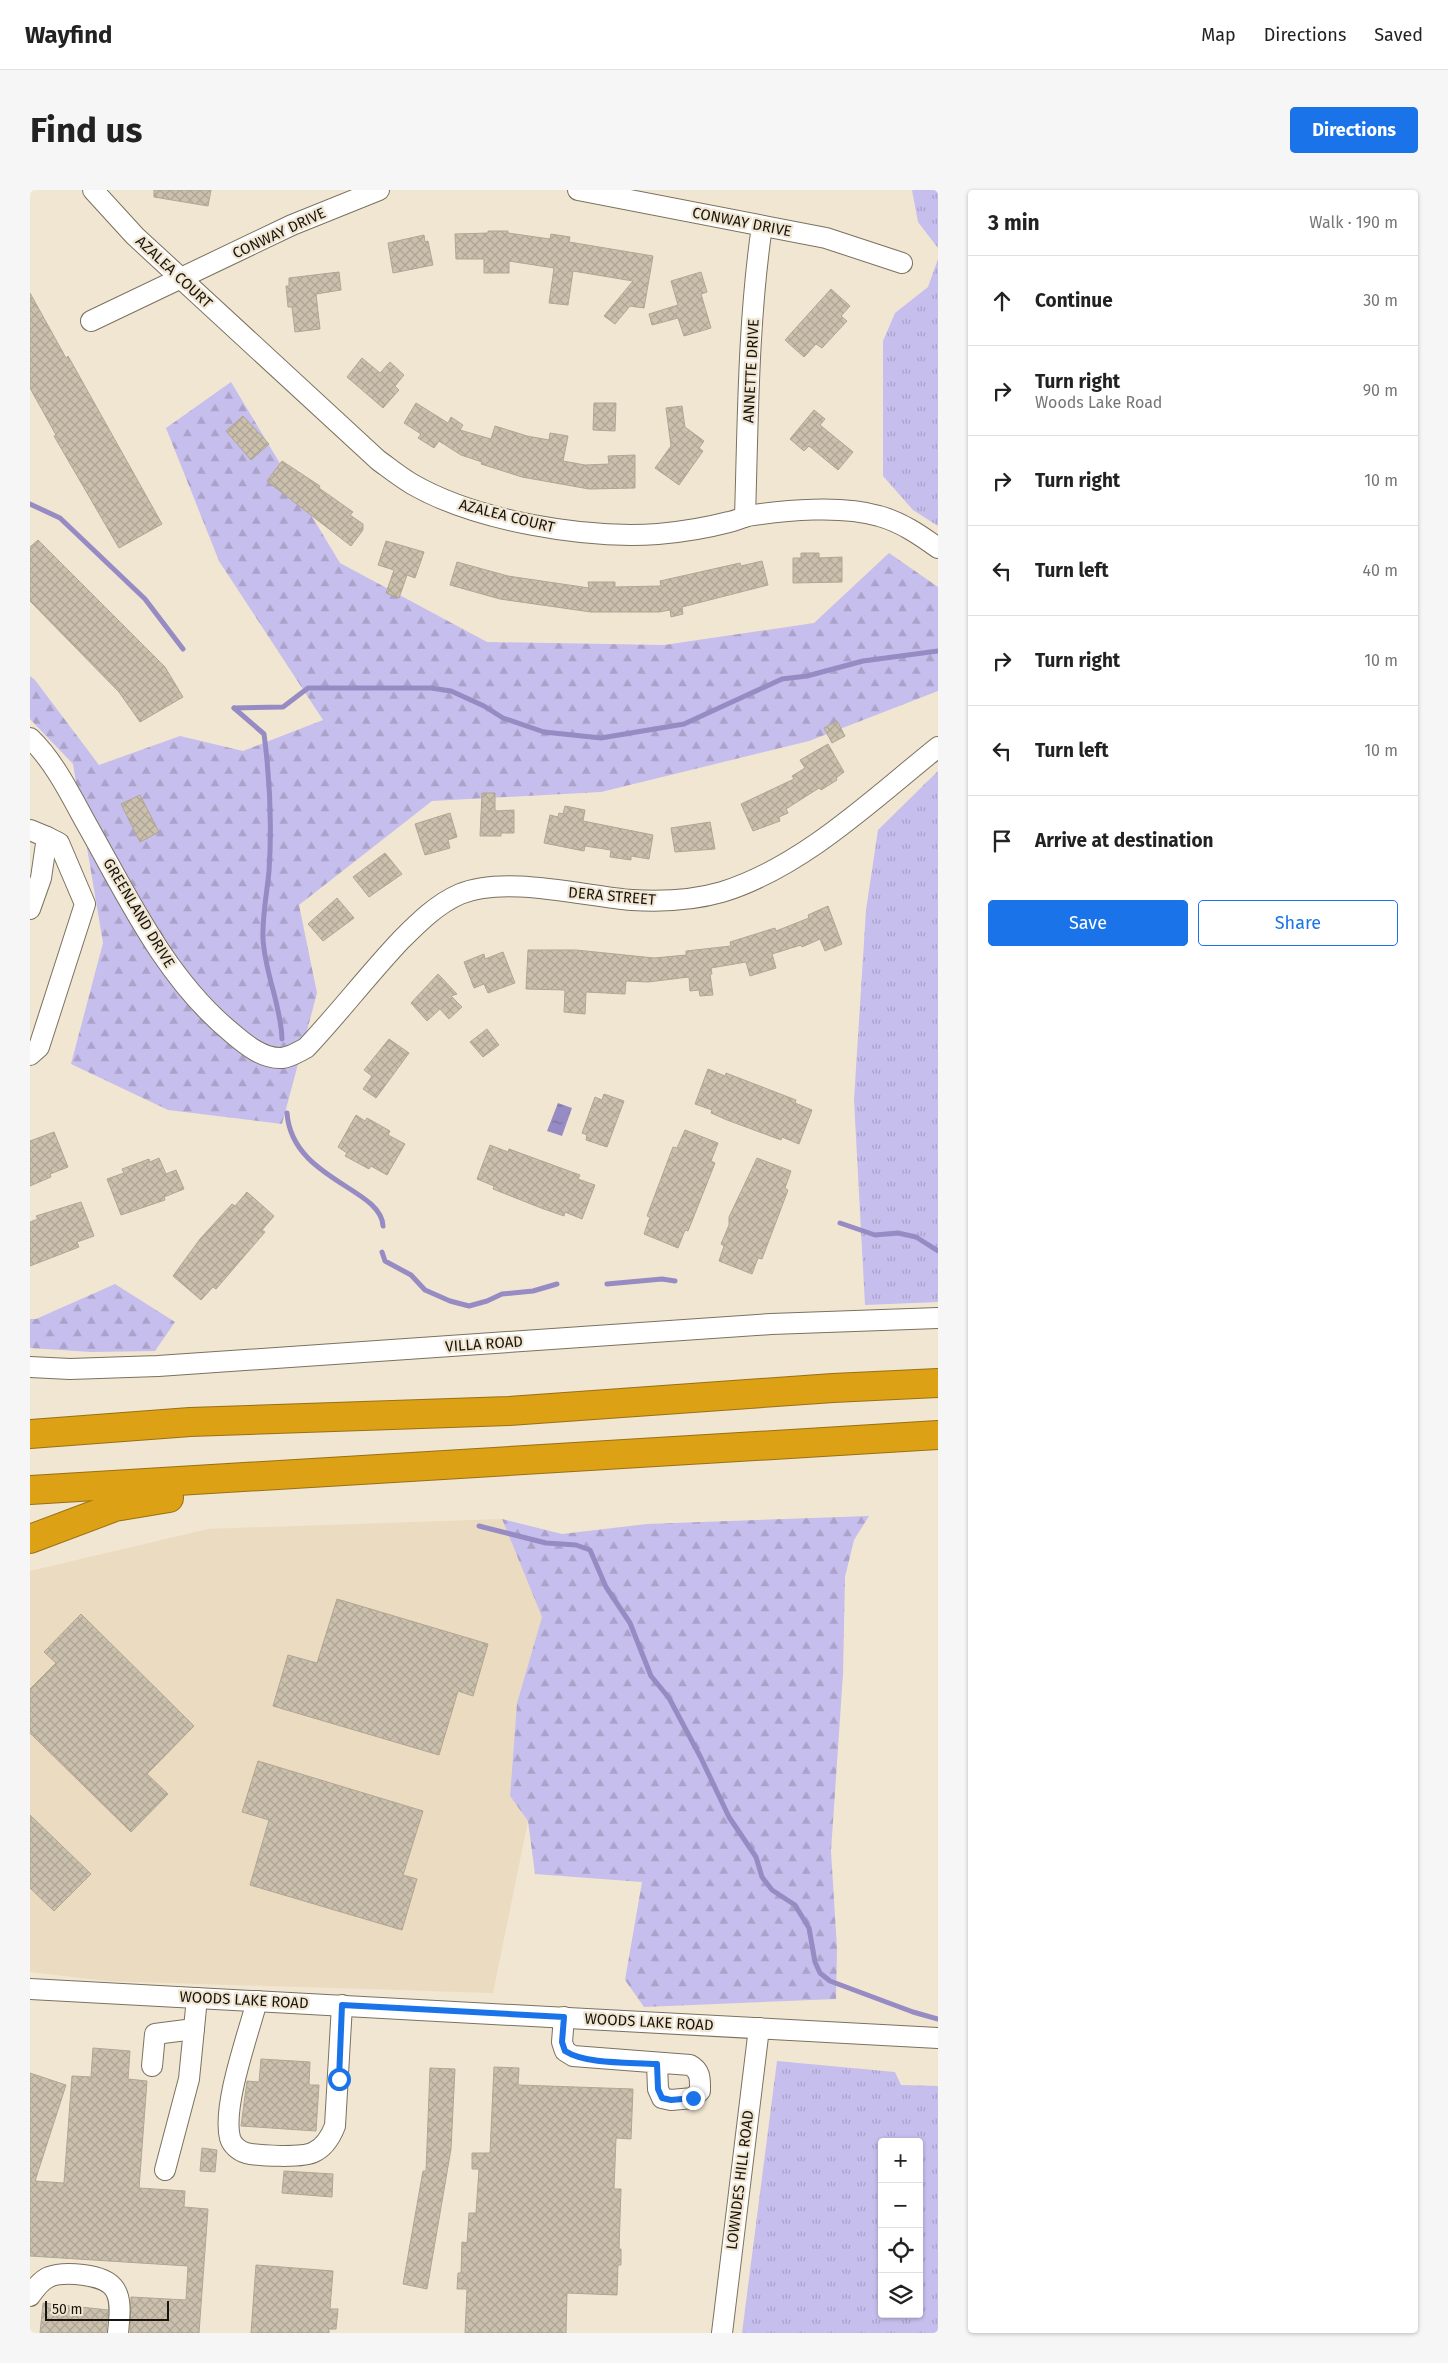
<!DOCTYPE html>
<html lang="en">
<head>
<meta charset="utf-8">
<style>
	body { margin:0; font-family:"Fira Sans",sans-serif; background:#f6f6f6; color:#222 }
	.controls { position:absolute; right:15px; bottom:15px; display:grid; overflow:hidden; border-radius:5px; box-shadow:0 1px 4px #0004 }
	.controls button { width:45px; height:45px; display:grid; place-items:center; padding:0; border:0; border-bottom:1px solid #e0e0e0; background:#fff; color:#222; font:25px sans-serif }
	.scale { position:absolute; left:15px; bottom:12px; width:124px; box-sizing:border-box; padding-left:5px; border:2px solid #19150e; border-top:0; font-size:14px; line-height:18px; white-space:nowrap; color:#19150e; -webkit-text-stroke:4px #f1e6d2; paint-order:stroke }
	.stop { position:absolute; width:15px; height:15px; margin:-11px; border:4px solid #1a73e8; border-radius:50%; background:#fff }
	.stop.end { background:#1a73e8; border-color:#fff; box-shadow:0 1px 5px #0008 }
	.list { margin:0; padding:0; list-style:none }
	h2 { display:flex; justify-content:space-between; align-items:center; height:65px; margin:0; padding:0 20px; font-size:21px }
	h2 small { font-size:16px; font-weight:400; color:#767676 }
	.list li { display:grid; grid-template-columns:32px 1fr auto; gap:15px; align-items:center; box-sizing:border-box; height:90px; padding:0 20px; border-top:1px solid #e0e0e0 }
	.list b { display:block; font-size:19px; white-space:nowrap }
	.list p { margin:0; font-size:16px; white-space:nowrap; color:#767676 }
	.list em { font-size:16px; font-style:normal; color:#767676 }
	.actions { display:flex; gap:10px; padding:15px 20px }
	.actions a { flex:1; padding:11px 0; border:1px solid #1a73e8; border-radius:5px; text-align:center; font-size:18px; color:#1a73e8 }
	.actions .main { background:#1a73e8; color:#fff }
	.icon { flex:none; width:28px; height:28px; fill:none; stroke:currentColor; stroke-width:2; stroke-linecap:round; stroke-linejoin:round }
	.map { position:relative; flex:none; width:908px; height:2143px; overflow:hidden; border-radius:5px }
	header { display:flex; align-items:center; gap:30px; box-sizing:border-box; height:70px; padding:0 25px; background:#fff; border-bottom:1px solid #e0e0e0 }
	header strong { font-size:24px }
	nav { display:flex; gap:28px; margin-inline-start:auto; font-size:18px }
	.intro { display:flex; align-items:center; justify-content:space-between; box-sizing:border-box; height:120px; padding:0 30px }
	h1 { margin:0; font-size:35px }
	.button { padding:12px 22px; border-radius:5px; background:#1a73e8; color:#fff; font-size:18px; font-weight:700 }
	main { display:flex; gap:30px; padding:0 30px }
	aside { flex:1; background:#fff; border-radius:5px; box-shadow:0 1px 4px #0004 }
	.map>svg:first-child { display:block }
	.built { fill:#ebdbc0 }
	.grass { fill:url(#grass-tufts); fill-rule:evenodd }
	.forest { fill:url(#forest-firs) }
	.water { fill:url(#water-ripples) }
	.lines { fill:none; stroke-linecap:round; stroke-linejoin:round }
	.stream { stroke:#978bc3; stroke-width:5 }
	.building { fill:url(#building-cross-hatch); stroke:#b1a693 }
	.minor-casing { stroke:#7b715f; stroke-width:22 }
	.highway-casing { stroke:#987013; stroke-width:30 }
	.minor { stroke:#fff; stroke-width:20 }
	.highway { stroke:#dda116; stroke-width:28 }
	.route { stroke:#1a73e8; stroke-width:6 }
	.labels { text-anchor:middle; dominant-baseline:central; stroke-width:4.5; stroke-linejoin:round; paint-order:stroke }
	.street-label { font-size:15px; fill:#19150e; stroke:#f1e6d2 }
</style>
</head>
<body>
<header>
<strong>Wayfind</strong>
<nav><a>Map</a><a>Directions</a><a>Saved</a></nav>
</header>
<div class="intro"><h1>Find us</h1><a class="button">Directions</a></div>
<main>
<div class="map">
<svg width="908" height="2143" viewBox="0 0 908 2143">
	<defs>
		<pattern id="grass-tufts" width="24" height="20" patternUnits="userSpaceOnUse" patternTransform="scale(1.25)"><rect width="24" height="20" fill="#c6beec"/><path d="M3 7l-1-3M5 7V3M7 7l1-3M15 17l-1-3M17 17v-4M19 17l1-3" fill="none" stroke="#aaa2c9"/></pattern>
		<pattern id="forest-firs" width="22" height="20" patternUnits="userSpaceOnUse" patternTransform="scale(1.25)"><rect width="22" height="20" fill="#c6beec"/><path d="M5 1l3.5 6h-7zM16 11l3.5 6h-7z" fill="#aaa2c9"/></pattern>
		<pattern id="water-ripples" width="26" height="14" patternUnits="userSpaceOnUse" patternTransform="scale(1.25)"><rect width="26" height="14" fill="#978bc3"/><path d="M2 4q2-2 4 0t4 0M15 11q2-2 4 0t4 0" fill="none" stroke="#7a709d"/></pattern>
		<pattern id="building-cross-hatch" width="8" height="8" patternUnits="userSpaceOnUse" patternTransform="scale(1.25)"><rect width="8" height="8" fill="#cbc0ad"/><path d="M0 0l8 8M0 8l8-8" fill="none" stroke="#aea494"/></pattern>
	</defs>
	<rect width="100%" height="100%" fill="#f1e6d2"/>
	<!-- built -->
	<path class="built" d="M472,1329l40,98 -25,86 -7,93 18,25 -35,172 -386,-12 -77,-9v-401l178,-42z"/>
	<!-- grass -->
	<g class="grass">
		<path d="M882,0h26v58l-20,-26z"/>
		<path d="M908,69v267l-25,-16 -30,-34v-135l12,-28 33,-26z"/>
		<path d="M908,581v531l-73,3 -11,-205 12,-190 12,-80z"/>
		<path d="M747,1871l118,11 6,13 37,1v247h-196zM852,1952h37v172h-37z"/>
	</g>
	<!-- forest -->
	<g class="forest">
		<path d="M201,192l109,181 147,79 177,3 150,-22 75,-70 49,34v104l-129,50 -208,51 -169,9 -133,104 18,88 -35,131 -114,-14 -97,-46 32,-121 -30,-179 -43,-45v-43l5,4 64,85 81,-29 63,15 80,-31 -104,-159 -53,-133z"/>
		<path d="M85,1094l60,38 -20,29 -64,1 -61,-4v-29h6z"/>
		<path d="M839,1326l-15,24 -9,37 -2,97 -12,177 6,98 -1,50 -192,8 -19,-27 17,-98 -107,-8 -7,-53 -18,-25 7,-93 25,-86 -40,-98 60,15 85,-10z"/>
	</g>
	<!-- water -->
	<path class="water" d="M528,913l14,5 -10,28 -15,-5z"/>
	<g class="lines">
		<!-- stream -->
		<g class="stream">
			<path d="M0,314l30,14 85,81 38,50"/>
			<path d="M204,518l49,-1 25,-19h123l20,3 33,15 19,12 41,14 57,6 83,-14 98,-45 25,-3 56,-15 75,-10"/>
			<path d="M204,518l30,26c6,45 8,92 5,137 -2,22 -7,46 -6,68 2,35 18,66 19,100"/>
			<path d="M257,923c5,67 95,75 96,113"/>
			<path d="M810,1033l35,12 23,-2 18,4 22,14"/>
			<path d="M352,1062l3,9 26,14 14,15 25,11 19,5 18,-5 15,-7 31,-3 24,-7"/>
			<path d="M577,1094l55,-5 13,2"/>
			<path d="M449,1336l67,17 30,2 14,5 16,37 24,36 21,53 18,22 32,60 28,59 27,40 6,20 10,13 23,15 14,23 6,34 5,11 10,8 83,31 25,7"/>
		</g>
	</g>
	<!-- building -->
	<g class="building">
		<path d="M124,0h57l-3,16 -54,-9z"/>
		<path d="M458,41h20v2l42,6 1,-5 19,3 -1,5 84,14 -9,52 -14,-2 -15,18 -11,-8 29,-35 -60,-10 -5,34 -19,-2 5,-35 -45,-7v12h-25v-14h-28l-1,-25 33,-1z"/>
		<path d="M394,45l1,7 3,-1 5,24 -40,8 -5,-30z"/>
		<path d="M309,82l2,18 -25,4 4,35 -25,3 -3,-25h-4l-2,-21h3v-8z"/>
		<path d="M671,82l6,20 -6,2 10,34 -27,8 -6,-18 -26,7 -3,-11 29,-9 -7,-24z"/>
		<path d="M801,99l19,17 -9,10 6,5 -25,27 -6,-4 -12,13 -19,-17z"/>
		<path d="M0,103l36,65 2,-2 94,168 -43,24 -65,-112 2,-1 -26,-47z"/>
		<path d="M332,168l18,15 10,-11 14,13 -9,11 4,4 -16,18 -36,-31z"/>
		<path d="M386,213l32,20 3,-6 12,8 -3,5 31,9 4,-13 32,10 22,4 1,-7 18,3 -5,25 22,4 24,-1 -1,-8 27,-1v33l-46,1 -67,-12 -41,-13 1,-2 -21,-7 -22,-14 -5,7 -16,-10 3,-4 -17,-11z"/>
		<path d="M564,213h22l-1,28 -22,-1z"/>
		<path d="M652,216l3,21 19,14 -5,7 4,3 -24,34 -24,-17 16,-22 -5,-38z"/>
		<path d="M784,220l11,9 -5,6 33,27 -15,18 -29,-24 -5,5 -14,-12z"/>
		<path d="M213,226l26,28 -18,16 -25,-29z"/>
		<path d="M252,271l38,25 -1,2 34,24 -3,3 13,9v6l-12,16 -84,-65z"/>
		<path d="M8,350l127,127 18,30 -43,25 -21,-30 -89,-91v-54z"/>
		<path d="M356,351l38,11 -9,26 -8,-3 -8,23 -13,-5 8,-23 -16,-5z"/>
		<path d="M771,363h18v5l23,-1v25l-49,1v-25h8z"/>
		<path d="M732,371l6,24 -86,22 1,7 -12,3 -1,-7 -11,2h-68l-91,-13 -50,-14 7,-23 51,14 81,12 -1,-6h27v5l46,-1 -1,-5 80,-18 1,3z"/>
		<path d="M807,531l8,15 -13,7 -8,-15z"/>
		<path d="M798,554l16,28 -8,6 1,2 -16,10 -2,-2 -33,21 2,4 -9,4 1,4 -27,10 -12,-27 53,-25 -2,-3 13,-8 -5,-8z"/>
		<path d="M452,603h13v18l19,-1v23h-13v3h-21z"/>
		<path d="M110,605l19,37 -19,10 -19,-38z"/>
		<path d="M535,616l20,4 -2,11 70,14 -4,24 -18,-3v4l-21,-3 1,-7 -26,-4 -1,5 -40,-8 6,-28 8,2 1,-4 4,1z"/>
		<path d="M420,623l7,24 -9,3 2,8 -25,7 -10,-31z"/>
		<path d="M680,632l5,27 -40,3 -4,-24z"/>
		<path d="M355,663l17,21 -33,23 -16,-20z"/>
		<path d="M307,708l17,20 -31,23 -15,-17z"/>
		<path d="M798,716l14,38 -17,7 -5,-12 -18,8 -1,-2 -29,9 4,14 -26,8 -4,-14 -35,6 1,6h-2l3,21 -13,1 -1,-6 -9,1 -1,-14 -41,5 -22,-1 -1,13 -39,-2 -1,22 -21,-2 1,-22 -39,-1 2,-39h48l78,8 32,-3v-4l45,-5 -1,-4 45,-14 1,3 33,-13 -1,-3z"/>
		<path d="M473,762l12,31 -27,10 -4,-9 -10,4 -10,-26 20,-8 1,5z"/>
		<path d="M408,784l19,20 -6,2 11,11 -13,12 -9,-10 -13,12 -16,-18z"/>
		<path d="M457,839l12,16 -16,12 -13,-15z"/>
		<path d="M359,849l20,14 -33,45 -13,-9 9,-13 -8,-6z"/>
		<path d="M678,879l17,7 1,-3 70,27 -1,3 17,7 -13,34 -17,-7 -1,3 -54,-20 -16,-7 1,-3 -17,-6z"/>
		<path d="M574,904l20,7 -17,46 -21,-7 1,-5 -5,-2 13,-36 7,3z"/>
		<path d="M326,925l9,6 2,-3 23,13 -2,4 17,9 -18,31 -16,-9 -2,3 -24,-13 2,-3 -9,-6z"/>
		<path d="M655,940l33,13 -7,18 4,2 -27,68 -3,-1 -7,18 -34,-14 6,-17 -3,-1 26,-69 4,1z"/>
		<path d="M24,942l14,35 -18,7 1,3 -21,9v-45z"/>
		<path d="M460,955l18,7 1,-3 71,26 -2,4 17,6 -13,34 -17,-7 -1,4 -23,-8 -48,-19 1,-3 -17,-7z"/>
		<path d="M129,968l7,16 10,-4 8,19 -20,8 1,3 -44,15 -14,-36 17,-6 -2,-4 27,-10 1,3z"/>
		<path d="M727,968l34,13 -6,17 3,2 -26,69 -4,-1 -6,16 -33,-13 5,-15 -3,-2 8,-19v-8z"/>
		<path d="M217,1002l27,24 -12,14 3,2 -31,36 -18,21 -3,-2 -12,13 -28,-24 27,-37 32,-35 3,2z"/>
		<path d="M51,1012l13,34 -17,6 2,5 -49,19v-44l8,-3 -2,-3z"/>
		<path d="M307,1409l151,45 -15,52 -15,-5 -19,64 -166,-49 15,-51 29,8z"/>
		<path d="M51,1424l113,112 -47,48 21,20 -37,38 -101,-99v-44l26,-26 -12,-11z"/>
		<path d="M228,1571l165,50 -20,64 14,4 -15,51 -152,-45 19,-65 -27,-8z"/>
		<path d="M0,1625l61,59 -37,37 -24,-23z"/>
		<path d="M63,1858l37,3 -2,28 19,2 -8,107 46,3 -1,16 24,2 -9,124h-69l1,-36 55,3 2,-34 -158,-10v-183l36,12 -31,96 29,2 8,-107 19,1z"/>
		<path d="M231,1869l49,3 -1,23h10l-3,46 -75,-5 6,-45 12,1z"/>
		<path d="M464,1877l25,1 -1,17 115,4 -2,50 -15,-1 -2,51h7l-2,60h2v16h-3l-1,30 -50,-2 -1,40h-101l2,-44h-10l1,-16h3l1,-31 5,1 2,-30h7l3,-44h-7v-16h18z"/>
		<path d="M400,1878l25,1 -4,80 -24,140 -24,-5 20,-113h3z"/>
		<path d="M172,1958l15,2 -2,22 -15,-1z"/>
		<path d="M254,1981l49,3 -1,23 -50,-4z"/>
		<path d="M226,2075l77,6 -3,38h8l-2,20h-7v4h-78z"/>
		<path d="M13,2113l65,7 -2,23h-66z"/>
	</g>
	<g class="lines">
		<defs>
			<g id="minor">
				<path d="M63,0l42,46 243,224c11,8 22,17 34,24 64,37 173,55 246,50 23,-2 48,-6 71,-12 6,-1 12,-4 18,-6 38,-6 95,-11 132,0 22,6 41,19 59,32"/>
				<path d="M548,0l248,48 76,25"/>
				<path d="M61,131l201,-96 87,-35"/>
				<path d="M715,327c3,-97 3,-195 17,-291"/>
				<path d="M0,548c24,23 40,56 56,85 42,74 79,155 146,210 14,12 31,26 50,25 9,-1 16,-6 24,-10 33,-35 62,-73 95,-108 18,-18 36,-36 59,-46 45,-19 123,2 172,6 30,2 62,0 90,-8 81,-25 151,-93 216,-145"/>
				<path d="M0,640l17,7 -6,41 -11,31"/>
				<path d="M0,865l9,-8 46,-143 -26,-61 -12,-6"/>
				<path d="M0,1177l40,2 88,-3 613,-42 167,-6"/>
				<path d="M0,1799l908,49"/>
				<path d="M227,1811c-9,34 -35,105 -27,137 2,7 9,13 16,15 12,3 58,5 68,-1 11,-5 17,-16 21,-26l7,-121"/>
				<path d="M534,1827l-2,25 3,9 8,5 117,9c11,6 10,14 10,26l-7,7 -22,2 -9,-2 -4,-9 -1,-25"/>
				<path d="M122,1876l3,-32 39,-5"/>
				<path d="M135,1980l24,-91 8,-81"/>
				<path d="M0,2106c5,-7 10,-15 19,-19 15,-6 54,-3 64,10 10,11 6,33 5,46"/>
				<path d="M692,2143l37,-305"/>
			</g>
			<g id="highway">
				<path d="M0,1244l160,-12 319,-11 324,-23 105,-5"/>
				<path d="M0,1300l908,-55"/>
				<path d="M0,1349l85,-32 54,-9"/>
			</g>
		</defs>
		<!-- minor casing -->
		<use href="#minor" class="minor-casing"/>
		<!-- highway casing -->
		<use href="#highway" class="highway-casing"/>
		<!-- minor -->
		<use href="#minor" class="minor"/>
		<!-- highway -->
		<use href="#highway" class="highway"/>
	</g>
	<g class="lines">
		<!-- route -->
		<path class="route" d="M309,1889l3,-74 222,12 -2,25 3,9c22,14 66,11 92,13l1,25 4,9 9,2 22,-2"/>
	</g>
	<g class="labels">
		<!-- street labels -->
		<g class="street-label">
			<text transform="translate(712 32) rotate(11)">CONWAY DRIVE</text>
			<text transform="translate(249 43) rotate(-25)">CONWAY DRIVE</text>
			<text transform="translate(144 82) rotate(43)">AZALEA COURT</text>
			<text transform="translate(721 181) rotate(-87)">ANNETTE DRIVE</text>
			<text transform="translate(477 326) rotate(14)">AZALEA COURT</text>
			<text transform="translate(582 706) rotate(5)">DERA STREET</text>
			<text transform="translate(109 723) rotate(59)">GREENLAND DRIVE</text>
			<text transform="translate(454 1154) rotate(-4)">VILLA ROAD</text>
			<text transform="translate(214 1810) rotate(3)">WOODS LAKE ROAD</text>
			<text transform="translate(619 1832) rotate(3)">WOODS LAKE ROAD</text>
			<text transform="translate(710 1990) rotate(-83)">LOWNDES HILL ROAD</text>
		</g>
	</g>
</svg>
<div class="controls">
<button>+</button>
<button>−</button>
<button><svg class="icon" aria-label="locate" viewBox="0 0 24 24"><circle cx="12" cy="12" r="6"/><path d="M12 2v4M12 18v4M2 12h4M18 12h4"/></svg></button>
<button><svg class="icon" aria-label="layers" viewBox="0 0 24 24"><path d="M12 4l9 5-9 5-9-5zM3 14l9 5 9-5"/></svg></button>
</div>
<div class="scale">50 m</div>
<div class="stop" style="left:309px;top:1889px"></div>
<div class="stop end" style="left:663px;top:1908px"></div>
</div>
<aside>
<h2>3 min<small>Walk · 190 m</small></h2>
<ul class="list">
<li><svg class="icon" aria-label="ahead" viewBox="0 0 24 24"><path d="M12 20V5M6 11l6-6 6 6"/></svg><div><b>Continue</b></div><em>30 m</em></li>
<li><svg class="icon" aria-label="right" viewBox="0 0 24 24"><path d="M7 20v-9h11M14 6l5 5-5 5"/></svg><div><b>Turn right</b><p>Woods Lake Road</p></div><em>90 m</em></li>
<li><svg class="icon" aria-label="right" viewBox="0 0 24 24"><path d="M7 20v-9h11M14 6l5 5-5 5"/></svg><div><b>Turn right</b></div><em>10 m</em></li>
<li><svg class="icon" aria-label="left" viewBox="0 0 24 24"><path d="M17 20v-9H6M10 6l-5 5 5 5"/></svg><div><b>Turn left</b></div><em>40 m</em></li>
<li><svg class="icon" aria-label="right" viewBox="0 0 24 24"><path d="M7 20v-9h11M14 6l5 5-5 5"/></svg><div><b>Turn right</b></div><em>10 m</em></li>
<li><svg class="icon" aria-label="left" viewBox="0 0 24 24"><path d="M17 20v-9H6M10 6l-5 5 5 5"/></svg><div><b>Turn left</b></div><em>10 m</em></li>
<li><svg class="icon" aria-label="arrive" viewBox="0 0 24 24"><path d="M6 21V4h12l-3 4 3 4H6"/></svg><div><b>Arrive at destination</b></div></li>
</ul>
<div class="actions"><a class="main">Save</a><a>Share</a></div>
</aside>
</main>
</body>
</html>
